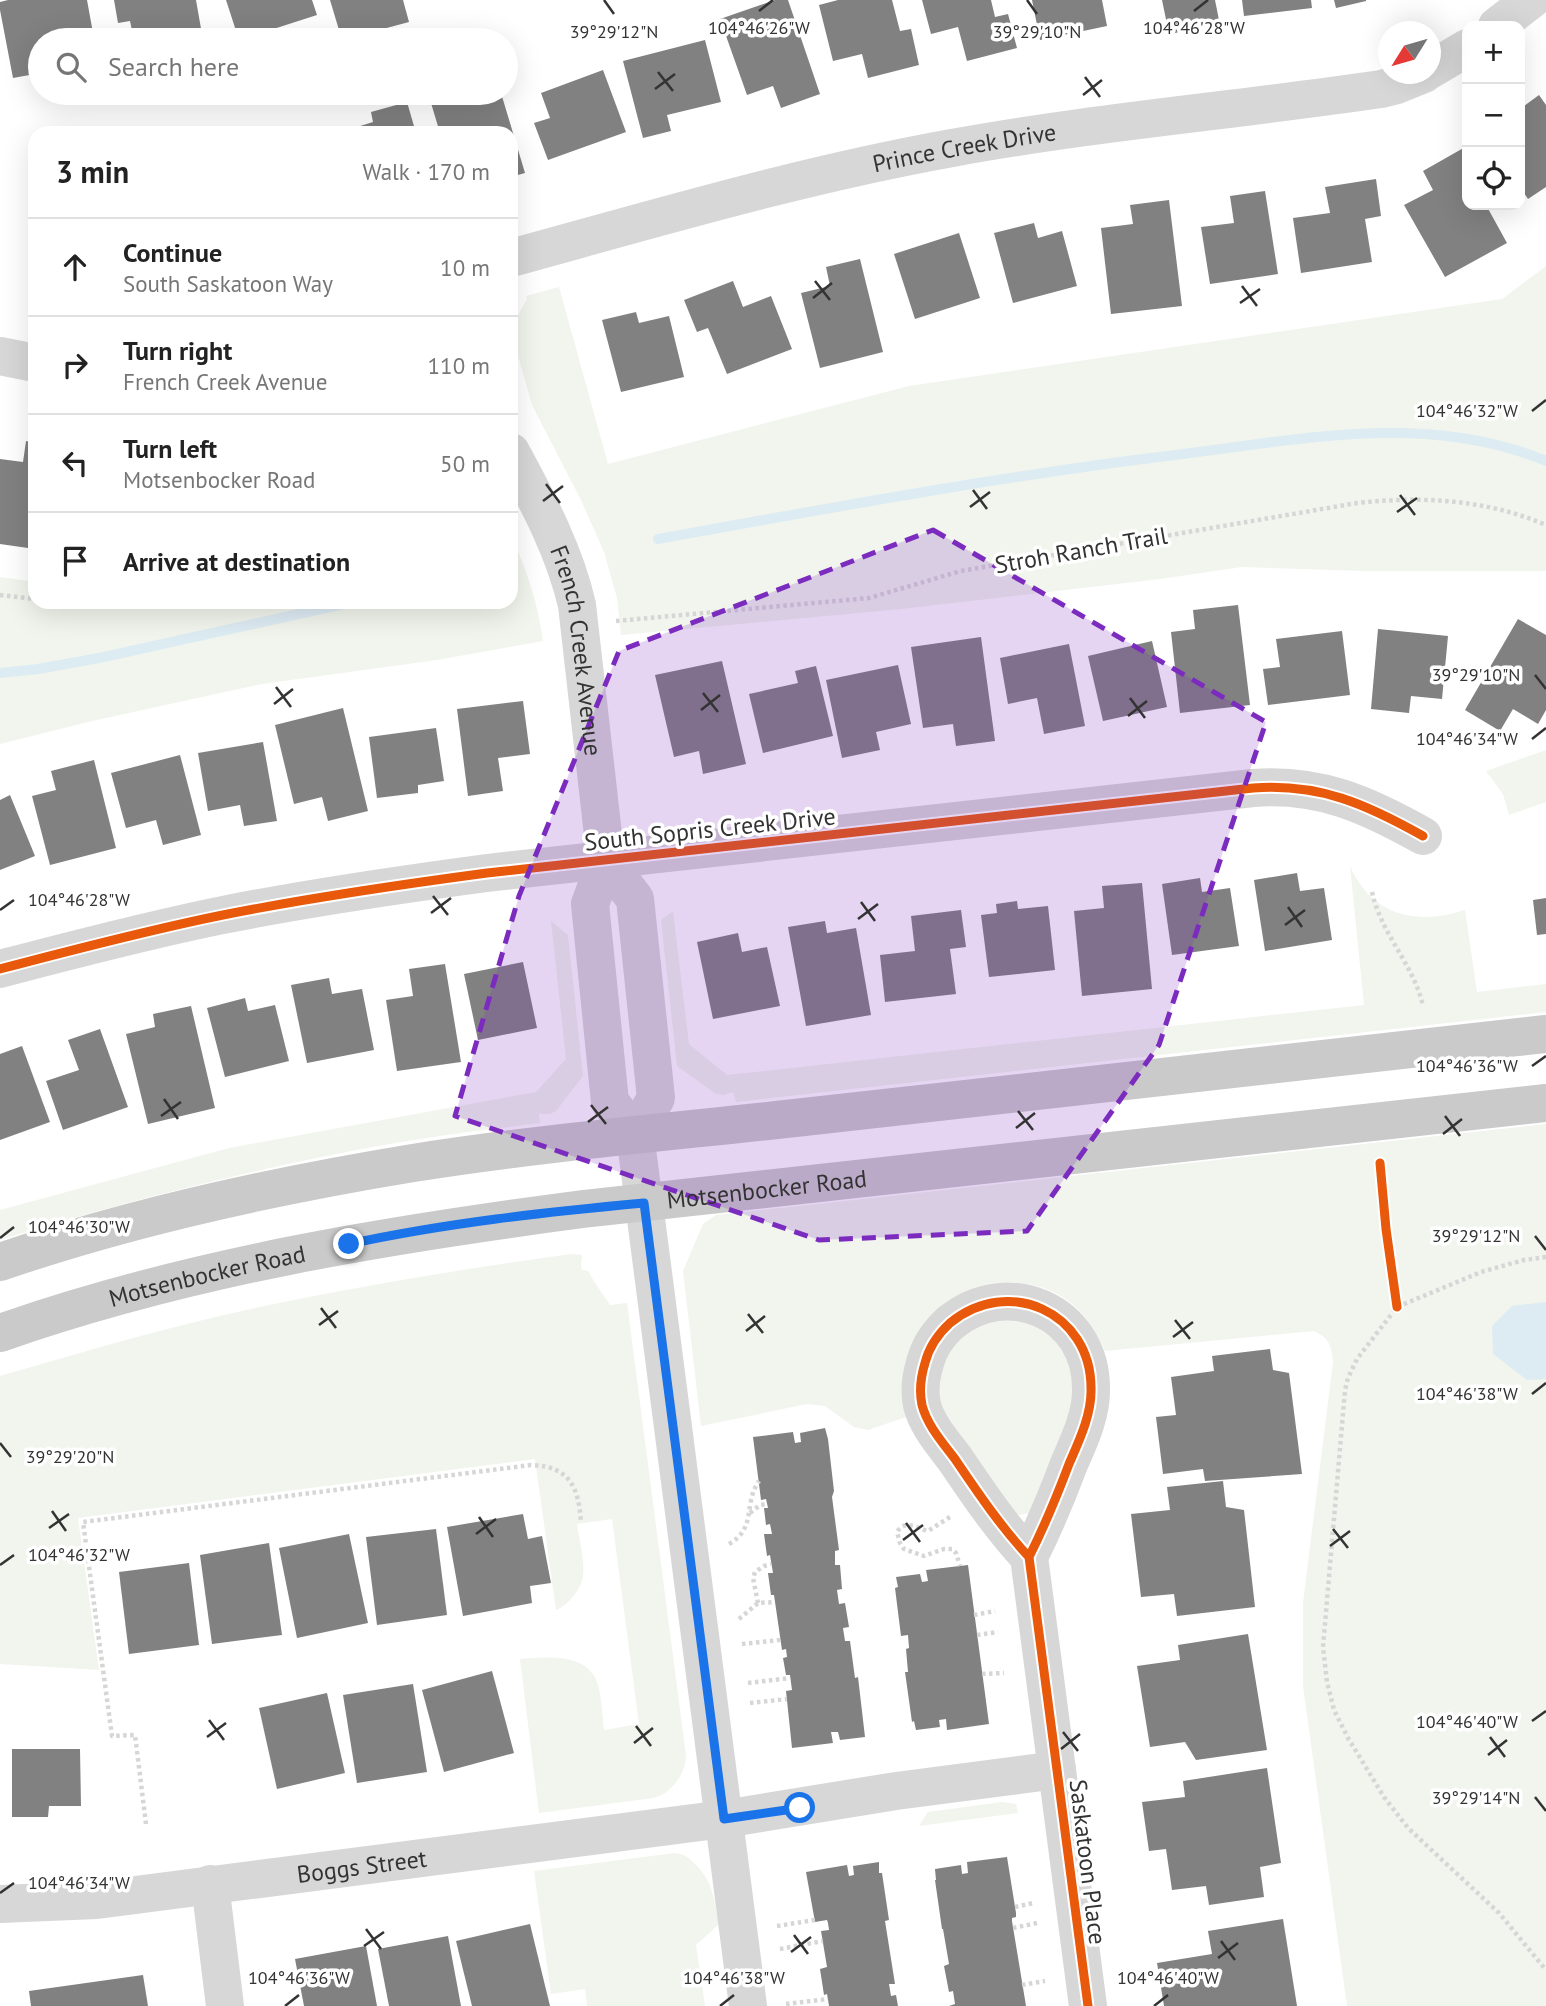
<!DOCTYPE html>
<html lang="en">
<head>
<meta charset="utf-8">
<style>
	body { margin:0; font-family:"PT Sans",sans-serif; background:#f6f6f6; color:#222 }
	.controls { position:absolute; right:21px; top:21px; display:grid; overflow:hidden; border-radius:14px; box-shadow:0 7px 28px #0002 }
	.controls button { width:63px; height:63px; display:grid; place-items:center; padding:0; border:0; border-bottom:2px solid #e0e0e0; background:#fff; color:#222; font:35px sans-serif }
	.compass { position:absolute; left:1378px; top:21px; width:63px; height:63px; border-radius:50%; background:#fff; box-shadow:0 7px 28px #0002; rotate:233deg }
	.stop { position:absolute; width:21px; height:21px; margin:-16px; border:5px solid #1a73e8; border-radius:50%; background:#fff }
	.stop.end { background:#1a73e8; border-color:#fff; box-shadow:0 2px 7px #0008 }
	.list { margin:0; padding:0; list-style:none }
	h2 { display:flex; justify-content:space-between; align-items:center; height:91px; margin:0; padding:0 28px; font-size:30px }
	h2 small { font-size:23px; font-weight:400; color:#767676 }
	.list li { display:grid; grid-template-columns:46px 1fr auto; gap:21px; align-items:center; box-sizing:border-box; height:98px; padding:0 28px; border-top:2px solid #e0e0e0 }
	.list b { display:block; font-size:26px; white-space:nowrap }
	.list p { margin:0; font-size:23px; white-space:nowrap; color:#767676 }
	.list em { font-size:23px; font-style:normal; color:#767676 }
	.icon { flex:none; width:38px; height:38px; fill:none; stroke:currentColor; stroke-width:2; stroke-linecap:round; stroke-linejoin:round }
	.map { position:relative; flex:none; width:1546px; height:2006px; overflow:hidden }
	.search { position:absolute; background:#fff; box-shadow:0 7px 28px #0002; left:28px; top:28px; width:490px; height:77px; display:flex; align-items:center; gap:18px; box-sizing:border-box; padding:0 24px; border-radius:38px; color:#767676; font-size:26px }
	.panel { position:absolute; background:#fff; box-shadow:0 7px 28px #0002; left:28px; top:126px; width:490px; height:483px; border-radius:21px }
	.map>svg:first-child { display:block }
	.green { fill:#f1f5ed }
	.water { fill:#ddebf3 }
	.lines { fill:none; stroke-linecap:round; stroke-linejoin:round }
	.stream { stroke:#ddebf3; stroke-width:10 }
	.building { fill:#818181 }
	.path { stroke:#d6d6d6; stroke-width:4.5; stroke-dasharray:3.5 3.5; stroke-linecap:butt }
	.minor { stroke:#d7d7d7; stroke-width:38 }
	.major { stroke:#cacaca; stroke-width:38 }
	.cycleway-casing { stroke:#fff; stroke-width:13 }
	.cycleway { stroke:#e8590c; stroke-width:9 }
	.route { stroke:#1a73e8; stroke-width:9 }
	.marked { fill:#7b2cbf; fill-opacity:0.2; stroke:#7b2cbf; stroke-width:5; stroke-dasharray:14 9; stroke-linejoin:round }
	.ticks { fill:none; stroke:#333; stroke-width:2.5 }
	.labels { text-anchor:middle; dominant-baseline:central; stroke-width:7; stroke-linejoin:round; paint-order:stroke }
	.street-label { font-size:24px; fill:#333; stroke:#fff }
	.ticks-label { font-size:18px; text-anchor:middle; fill:#333; stroke:#fff; stroke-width:7; stroke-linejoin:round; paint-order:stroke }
</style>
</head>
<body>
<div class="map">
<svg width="1546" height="2006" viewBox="0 0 1546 2006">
	<rect width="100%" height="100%" fill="#fff"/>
	<!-- green -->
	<g class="green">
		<path d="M1546,266v305h-181l-123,-4 -82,12 -259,30 -280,26 -4,-37 -13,-46 -23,-52 -49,-95 -21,-74v-6l2,-1 14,-25 -1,-3 33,-9 49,177 301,-78 593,-87z"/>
		<path d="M511,535c16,35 27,69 32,106l-106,19 -175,24 -170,37 -92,23v-167l35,5v20h476z"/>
		<path d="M1546,750v52l-37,13 -6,-21 -17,-23z"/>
		<path d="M1350,866c22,50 67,60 115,44l12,82 69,-8v28l-810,90 -3,-10 -9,3 -8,-1 -39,-28 -16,-146 12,-9 16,133 38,31 637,-70z"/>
		<path d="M551,921l17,14 15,141 -27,35 -6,3h-11l1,9c-58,7 -116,14 -173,25 -125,24 -246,54 -367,92v-30l229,-62 307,-56 30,-33z"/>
		<path d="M1546,1124v882h-199l-44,-320v-83l30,-241c-2,-17 -3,-23 -19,-31l-209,20c-9,-20 -20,-38 -38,-51 -27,-20 -73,-24 -102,-8 -10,5 -25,12 -30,22 -5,9 -6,21 -9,31 -6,24 -13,48 -20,72l-38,13 -14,-3 -29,-21 -18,-2 -106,22 -18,-155 20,-47 13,-9z"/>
		<path d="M571,1254l11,1 -1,11 1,4 7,1c1,7 16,25 21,34l17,-2 59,453c-1,19 -15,38 -33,42l-114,15 -19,-154c26,-2 69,-7 78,26 4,14 4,30 6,45l35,-6 -27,-205 -35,5c2,14 8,38 6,51 -1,14 -15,30 -27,35l-21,-151 -457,59 21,152 -99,-6v-288c83,-24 167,-49 251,-67 106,-23 213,-40 320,-55z"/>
		<path d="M1018,1319l33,14 22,36v38l-43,106 -11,2 -6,-2 -70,-97 -6,-29 8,-34 32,-29z"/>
		<path d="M1002,1802l14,2 2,9 -99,13 9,-14z"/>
		<path d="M675,1853c9,1 12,3 19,10 19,18 20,36 25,61l-23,21 9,61h-118l-2,-17 -34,5 -17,-123z"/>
	</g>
	<!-- water -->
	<path class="water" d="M1546,1302v77l-19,1 -34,-26 -1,-28 20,-20z"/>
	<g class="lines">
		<!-- stream -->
		<g class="stream">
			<path d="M658,539c172,-31 344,-63 517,-84 123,-15 252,-44 371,6"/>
			<path d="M0,673l38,-4 61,-11 254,-56"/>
		</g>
	</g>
	<!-- building -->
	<g class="building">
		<path d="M8,0h79l6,33 -18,3v4h-35v54l-5,-20 -22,4 -13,-68v-8z"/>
		<path d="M114,0h82l7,40h-69l-4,-19 -12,2z"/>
		<path d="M226,0h86l5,15 -78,25z"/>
		<path d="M330,0h73l6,22 -67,18z"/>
		<path d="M775,0h13l32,94 -39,14 -8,-22 -26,9 -27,-76z"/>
		<path d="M838,0h54l8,31 11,-2 8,36 -51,13 -6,-24 -29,7 -14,-56z"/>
		<path d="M922,0h69l4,17 13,-3 9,34 -50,13 -9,-34 -27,7z"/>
		<path d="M1032,0h70l5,26 -67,14z"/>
		<path d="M1162,0h53l5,25 -51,9z"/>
		<path d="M1242,0h69l1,8 -68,8z"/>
		<path d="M1334,0h32v1l-30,7z"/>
		<path d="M705,40l16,62 -54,13 4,16 -28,7 -20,-77z"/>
		<path d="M603,70l23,62 -78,28 -14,-37 16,-5 -9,-25z"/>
		<path d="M428,93h73l24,80 -14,4v-44h-71z"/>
		<path d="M1539,95l7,10v82l-18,12 -8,-12v-78z"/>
		<path d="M407,102l9,31h-78l35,-11 -2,-10z"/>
		<path d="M1467,146v59h19l21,38 -62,34 -41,-72 29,-15 -10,-19z"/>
		<path d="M1376,179l5,37 -16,3 7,43 -71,11 -8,-55 37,-5 -5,-26z"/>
		<path d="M1265,191l13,83 -68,10 -9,-57 33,-4 -4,-27z"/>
		<path d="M1169,200l13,106 -71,8 -10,-86 32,-4 -3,-19z"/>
		<path d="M1034,223l4,15 24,-7 15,55 -64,17 -19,-70z"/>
		<path d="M959,233l21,65 -65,21 -21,-65z"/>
		<path d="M860,259l23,93 -63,16 -19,-75 29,-7 -4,-19z"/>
		<path d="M733,281l10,26 28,-11 21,53 -65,25 -19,-46 -11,4 -13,-32z"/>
		<path d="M636,312l3,11 30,-7 15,61 -63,15 -19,-72z"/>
		<path d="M26,441l9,2v106l-35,-5v-85l23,3z"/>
		<path d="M1238,605l12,100 -70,8 -9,-81 24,-3 -2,-19z"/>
		<path d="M1518,619l28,16v75l-8,14 -25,-15 -13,22 -35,-21z"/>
		<path d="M1378,629l70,7 -6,63 -31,-3 -2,17 -38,-4z"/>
		<path d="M1342,631l8,64 -82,10 -5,-36 17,-2 -4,-28z"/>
		<path d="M981,637l14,104 -39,5 -3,-22 -30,4 -12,-81z"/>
		<path d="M1152,641l15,66 -64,14 -15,-65z"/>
		<path d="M1069,644l16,82 -41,8 -7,-36 -29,6 -8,-46z"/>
		<path d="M722,661l24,103 -43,10 -4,-23 -25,6 -19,-82z"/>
		<path d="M898,665l13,59 -35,8 4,18 -38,8 -16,-78z"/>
		<path d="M816,666l17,70 -70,17 -14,-59 49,-11 -3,-12z"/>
		<path d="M523,701l7,53 -32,4 5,33 -35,5 -11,-87z"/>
		<path d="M343,708l25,103 -40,10 -6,-24 -28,7 -19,-79z"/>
		<path d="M436,728l8,53 -26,4v8l-41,5 -8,-61z"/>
		<path d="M263,742l14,79 -33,5 -4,-21 -32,6 -10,-58z"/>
		<path d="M180,755l21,80 -38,10 -7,-25 -30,8 -15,-55z"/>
		<path d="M94,760l22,88 -66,17 -18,-69 24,-6 -5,-19z"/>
		<path d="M10,795l25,61 -35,14v-70z"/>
		<path d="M1297,873l3,18 24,-3 8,52 -67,11 -11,-71z"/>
		<path d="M1200,878l2,14 28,-4 9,58 -67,9 -10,-71z"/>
		<path d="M1142,883l10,106 -70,7 -8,-85 30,-3 -2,-22z"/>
		<path d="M1546,898v36l-9,1 -4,-35z"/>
		<path d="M1017,901l1,8 30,-3 7,64 -66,7 -8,-62 16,-2 -1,-9z"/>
		<path d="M961,910l5,37 -16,2 6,45 -71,8 -5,-47 35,-4 -4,-35z"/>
		<path d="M825,921l2,12 29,-5 15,87 -65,11 -18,-99z"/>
		<path d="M738,933l4,19 25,-5 13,59 -67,13 -16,-77z"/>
		<path d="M523,962l14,66 -59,12 -14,-66z"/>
		<path d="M445,964l16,98 -64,9 -11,-71 27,-4 -4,-27z"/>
		<path d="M329,978l3,16 30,-5 12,61 -67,13 -16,-78z"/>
		<path d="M245,998l3,13 27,-6 14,56 -64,16 -18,-69z"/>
		<path d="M191,1006l24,102 -67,16 -22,-90 29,-7 -2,-13z"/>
		<path d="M100,1029l28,78 -65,23 -17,-49 33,-11 -11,-30z"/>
		<path d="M22,1046l28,76 -50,18v-86z"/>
		<path d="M1270,1349l3,21 16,3 13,101 -97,7 -2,-12 -40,5 -7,-57 20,-2 -5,-38 43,-6 -2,-15z"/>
		<path d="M825,1428l3,11 6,52 -2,6 7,53 -4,1v14h5l2,24 -5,1 2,14 6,-1 4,24 -6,1 2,13h5l5,37 3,-1 7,60 -25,3 -2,-8h-7l2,11 -41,5 -6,-57 6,-1 -2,-15h-4l-3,-17 4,-1 -1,-8 -4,1 -8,-55h-3l-3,-22h5l-3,-18 -3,1 -3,-22h8l-2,-10 -4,1 -2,-17h4l-2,-9 -5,1 -8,-63 40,-5 2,11 6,-1 -1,-9z"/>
		<path d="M1223,1481l3,26 18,3 11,97 -78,9 -3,-22 -33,3 -10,-83 39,-4 -3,-23z"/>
		<path d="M523,1514l5,25 14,-3 9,47 -21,3 2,17 -69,13 -16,-89z"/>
		<path d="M436,1529l11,86 -70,10 -11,-88z"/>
		<path d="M349,1534l19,89 -71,15 -18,-90z"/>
		<path d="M269,1543l13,92 -70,9 -12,-89z"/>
		<path d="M189,1563l10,82 -70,9 -10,-82z"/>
		<path d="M968,1565l21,159 -42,6 -1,-11 -7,1 1,7 -24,3 -2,-9 -2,1 -7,-50h3l-2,-23 3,-1 -1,-13 -7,1 -6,-48 3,-1 -2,-10 24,-3 2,8 6,-1 -2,-11z"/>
		<path d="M1248,1634l19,116 -71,10 -11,-18 -35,5 -13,-81 43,-6 -2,-15z"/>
		<path d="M492,1671l22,82 -70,19 -22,-82z"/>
		<path d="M413,1684l14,88 -70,11 -14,-88z"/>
		<path d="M327,1693l18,80 -68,16 -18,-81z"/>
		<path d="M12,1749h68l1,57h-32l-1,11h-36z"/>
		<path d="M1267,1768l14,95 -21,4 4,30 -55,8 -3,-19 -34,4 -6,-41 -17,2 -7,-49 43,-5 -2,-16z"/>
		<path d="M1007,1857l9,56v4l-4,1v3l14,85h-77l6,-2 -2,-13 -4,1 -5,-26 5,-2 -6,-35h-1l-7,-49h1l-1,-11 26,-4 1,9 6,-1 -1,-11z"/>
		<path d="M879,1862v11h3l7,47 -4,1 10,63h-6l2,12 5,-1 2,11h-69l-2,-12 -3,1 -4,-26 7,-2 -6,-36 8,-1 -1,-7 -1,-3 -12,2 -9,-50 41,-7 2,11 5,-1 -1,-9z"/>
		<path d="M1283,1919l14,87h-133l-7,-43 55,-9 -4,-23z"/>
		<path d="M530,1924l20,82h-78l-16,-65z"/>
		<path d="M448,1936l13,70h-72l-11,-57z"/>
		<path d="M366,1946l11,60h-73l-9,-47z"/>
		<path d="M143,1975l5,31h-117l-2,-15z"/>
	</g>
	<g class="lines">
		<!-- path -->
		<g class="path">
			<path d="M0,595l35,4"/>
			<path d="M616,621l253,-23 92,-27 396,-68c65,-7 128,-4 189,22"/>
			<path d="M1372,892c9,42 42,73 51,114"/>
			<path d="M1380,1163l6,66 11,78"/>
			<path d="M1546,1257l-22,3 -43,12 -84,35 -40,52 -9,19 -3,12 -22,257 4,35 7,28 14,28 36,59 24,31 91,85 47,57"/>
			<path d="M750,1513l10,-8 7,-1"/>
			<path d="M950,1517l-22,14c-11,-3 -23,-12 -31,1l3,11 4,6 20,7 20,-7h8l4,4 4,13"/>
			<path d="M729,1544c28,-16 14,-40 30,-63"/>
			<path d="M758,1603l-5,-25 2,-6 9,-6 7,-2"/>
			<path d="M974,1615l21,-4"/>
			<path d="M739,1619l19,-16 17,-1"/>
			<path d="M977,1635l21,-3"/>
			<path d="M742,1644l38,-4"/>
			<path d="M982,1674l22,-1"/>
			<path d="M748,1683l42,-5"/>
			<path d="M750,1703l37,-4"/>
			<path d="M146,1824l-11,-89 -23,1 -29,-214 448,-57c39,1 48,23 50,58"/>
			<path d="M1015,1907l18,-4"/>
			<path d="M777,1926l38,-6"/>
			<path d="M1013,1928l24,-5"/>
			<path d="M780,1949l43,-8"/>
			<path d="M1022,1985l23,-4"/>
			<path d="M786,2004l42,-5"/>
		</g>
		<!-- minor -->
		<g class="minor">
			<path d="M1497,26l34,-26"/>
			<path d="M1430,70l37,-22"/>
			<path id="s1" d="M511,258c146,-40 291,-83 441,-110 142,-26 286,-38 429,-59l16,-4 27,-11"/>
			<path d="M0,356l35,7"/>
			<path id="s2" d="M511,452c27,50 53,97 66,153l29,256 -16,43 20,198 25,32"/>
			<path d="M606,861l29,38 21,199 -21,36"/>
			<path d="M0,969c72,-19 145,-38 218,-53 89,-18 179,-31 269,-43l766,-85c66,-5 113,16 170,48"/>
			<path d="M635,1134l113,872"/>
			<path d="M1029,1557c-28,-30 -51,-64 -74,-98 -12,-16 -28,-34 -33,-54 -3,-14 -1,-29 3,-42 4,-16 13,-29 25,-40 58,-48 141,-11 141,65 1,26 -12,53 -22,76 -12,32 -25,63 -40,93l59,449"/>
			<path d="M210,1884l15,122"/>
			<path id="s3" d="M0,1904l97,-4 627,-81 172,-28 161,-21"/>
		</g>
		<!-- major -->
		<g class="major">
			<path d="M0,1262c134,-46 273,-76 413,-99 126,-20 255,-31 382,-45 251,-28 501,-57 751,-84"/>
			<path id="s4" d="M0,1333c189,-66 385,-98 583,-124l963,-106"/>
		</g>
		<defs>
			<g id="cycleway">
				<path d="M0,969c72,-19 145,-38 218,-53 89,-18 179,-31 269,-43l766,-85c66,-5 113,16 170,48"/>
				<path d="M1380,1163l6,66 11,78"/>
				<path d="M1029,1557c-28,-30 -51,-64 -74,-98 -12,-16 -28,-34 -33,-54 -3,-14 -1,-29 3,-42 4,-16 13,-29 25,-40 58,-48 141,-11 141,65 1,26 -12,53 -22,76 -12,32 -25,63 -40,93l59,449"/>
			</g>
		</defs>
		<!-- cycleway casing -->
		<use href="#cycleway" class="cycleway-casing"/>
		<!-- cycleway -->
		<use href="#cycleway" class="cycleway"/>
	</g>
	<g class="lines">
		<!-- route -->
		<path class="route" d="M349,1244c97,-21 197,-32 295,-41l80,616 76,-11"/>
	</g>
	<!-- marked area -->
	<path class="marked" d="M933,530l333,192 -107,323 -132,186 -208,9 -364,-124 64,-220 100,-245z"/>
	<!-- ticks -->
	<path class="ticks" d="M604,0l10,14M1027,0l10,14M759,11l14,-11M1194,11l14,-11M658,72l15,19M1085,77l15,20M655,89l20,-15M1083,95l19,-15M815,281l15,19M1242,286l15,20M813,298l19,-15M1240,303l20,-14M1532,411l14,-11M546,484l14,19M973,490l14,19M1400,495l15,20M543,501l20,-15M970,507l20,-15M1397,512l20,-14M1535,675l11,14M276,687l15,20M703,693l15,19M1130,698l15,20M274,704l19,-15M701,710l19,-15M1128,716l19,-15M1532,739l14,-11M433,896l15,19M861,902l14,19M1288,907l14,20M0,910l14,-10M431,913l20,-15M858,919l20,-15M1285,925l20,-15M1532,1066l14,-10M164,1099l14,20M591,1105l15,19M1018,1111l15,19M161,1116l20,-14M1445,1116l15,20M588,1122l20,-15M1016,1128l19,-15M1443,1134l19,-15M1535,1236l11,14M0,1238l14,-11M321,1308l15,20M748,1314l15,19M1175,1320l15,19M319,1325l19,-14M746,1331l19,-15M1173,1337l20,-15M1532,1394l14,-11M0,1443l11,14M52,1511l14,20M479,1517l14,20M906,1523l14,19M49,1528l20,-14M1333,1529l15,19M476,1534l20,-15M903,1540l20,-15M1330,1546l20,-15M0,1565l14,-10M209,1720l15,20M1532,1721l14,-10M636,1726l15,20M1063,1732l15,19M207,1737l19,-14M1490,1737l15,20M634,1743l19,-15M1061,1749l19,-15M1488,1755l19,-15M1535,1797l11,14M0,1893l14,-10M366,1929l15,20M794,1935l14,19M1221,1941l14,19M364,1946l20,-14M791,1952l20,-15M1218,1958l20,-15M285,2006l14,-11M720,2006l14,-11M1154,2006l14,-11"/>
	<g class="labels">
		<!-- street labels -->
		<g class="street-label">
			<text stroke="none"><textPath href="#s1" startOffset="467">Prince Creek Drive</textPath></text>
			<text transform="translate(1081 550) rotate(-10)">Stroh Ranch Trail</text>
			<text stroke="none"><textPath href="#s2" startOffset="212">French Creek Avenue</textPath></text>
			<text transform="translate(710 829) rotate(-6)">South Sopris Creek Drive</text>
			<text stroke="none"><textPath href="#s4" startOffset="782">Motsenbocker Road</textPath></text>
			<text stroke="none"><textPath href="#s4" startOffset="215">Motsenbocker Road</textPath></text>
			<text transform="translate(1088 1862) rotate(83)">Saskatoon Place</text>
			<text stroke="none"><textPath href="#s3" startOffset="364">Boggs Street</textPath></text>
		</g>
	</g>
	<g class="ticks-label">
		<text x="759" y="34">104°46'26"W</text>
		<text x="1194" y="34">104°46'28"W</text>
		<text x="614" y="38">39°29'12"N</text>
		<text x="1037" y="38">39°29'10"N</text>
		<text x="1467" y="417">104°46'32"W</text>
		<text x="1476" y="681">39°29'10"N</text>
		<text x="1467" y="745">104°46'34"W</text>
		<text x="79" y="906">104°46'28"W</text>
		<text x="1467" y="1072">104°46'36"W</text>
		<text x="79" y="1233">104°46'30"W</text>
		<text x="1476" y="1242">39°29'12"N</text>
		<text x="1467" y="1400">104°46'38"W</text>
		<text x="70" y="1463">39°29'20"N</text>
		<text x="79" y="1561">104°46'32"W</text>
		<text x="1467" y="1728">104°46'40"W</text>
		<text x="1476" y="1804">39°29'14"N</text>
		<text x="79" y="1889">104°46'34"W</text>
		<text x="299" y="1984">104°46'36"W</text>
		<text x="734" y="1984">104°46'38"W</text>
		<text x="1168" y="1984">104°46'40"W</text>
	</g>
</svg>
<div class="controls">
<button>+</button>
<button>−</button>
<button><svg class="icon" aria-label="locate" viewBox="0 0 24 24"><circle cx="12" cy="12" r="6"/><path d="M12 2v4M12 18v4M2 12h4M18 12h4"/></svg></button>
</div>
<svg class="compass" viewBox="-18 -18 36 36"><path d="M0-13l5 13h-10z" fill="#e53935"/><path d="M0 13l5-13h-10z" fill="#767676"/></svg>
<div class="stop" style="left:800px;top:1808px"></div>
<div class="stop end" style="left:349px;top:1244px"></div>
<div class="search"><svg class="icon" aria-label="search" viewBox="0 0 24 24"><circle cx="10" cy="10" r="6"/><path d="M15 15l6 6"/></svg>Search here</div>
<section class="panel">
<h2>3 min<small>Walk · 170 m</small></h2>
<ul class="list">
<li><svg class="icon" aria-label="ahead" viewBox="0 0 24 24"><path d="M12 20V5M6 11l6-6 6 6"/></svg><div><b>Continue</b><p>South Saskatoon Way</p></div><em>10 m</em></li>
<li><svg class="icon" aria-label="right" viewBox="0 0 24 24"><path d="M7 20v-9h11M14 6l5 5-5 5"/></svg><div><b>Turn right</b><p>French Creek Avenue</p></div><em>110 m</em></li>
<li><svg class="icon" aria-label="left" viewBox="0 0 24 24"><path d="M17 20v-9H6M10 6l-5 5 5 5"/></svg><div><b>Turn left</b><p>Motsenbocker Road</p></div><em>50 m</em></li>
<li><svg class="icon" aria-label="arrive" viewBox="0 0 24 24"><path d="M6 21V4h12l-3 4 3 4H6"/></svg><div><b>Arrive at destination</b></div></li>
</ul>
</section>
</div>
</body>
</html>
